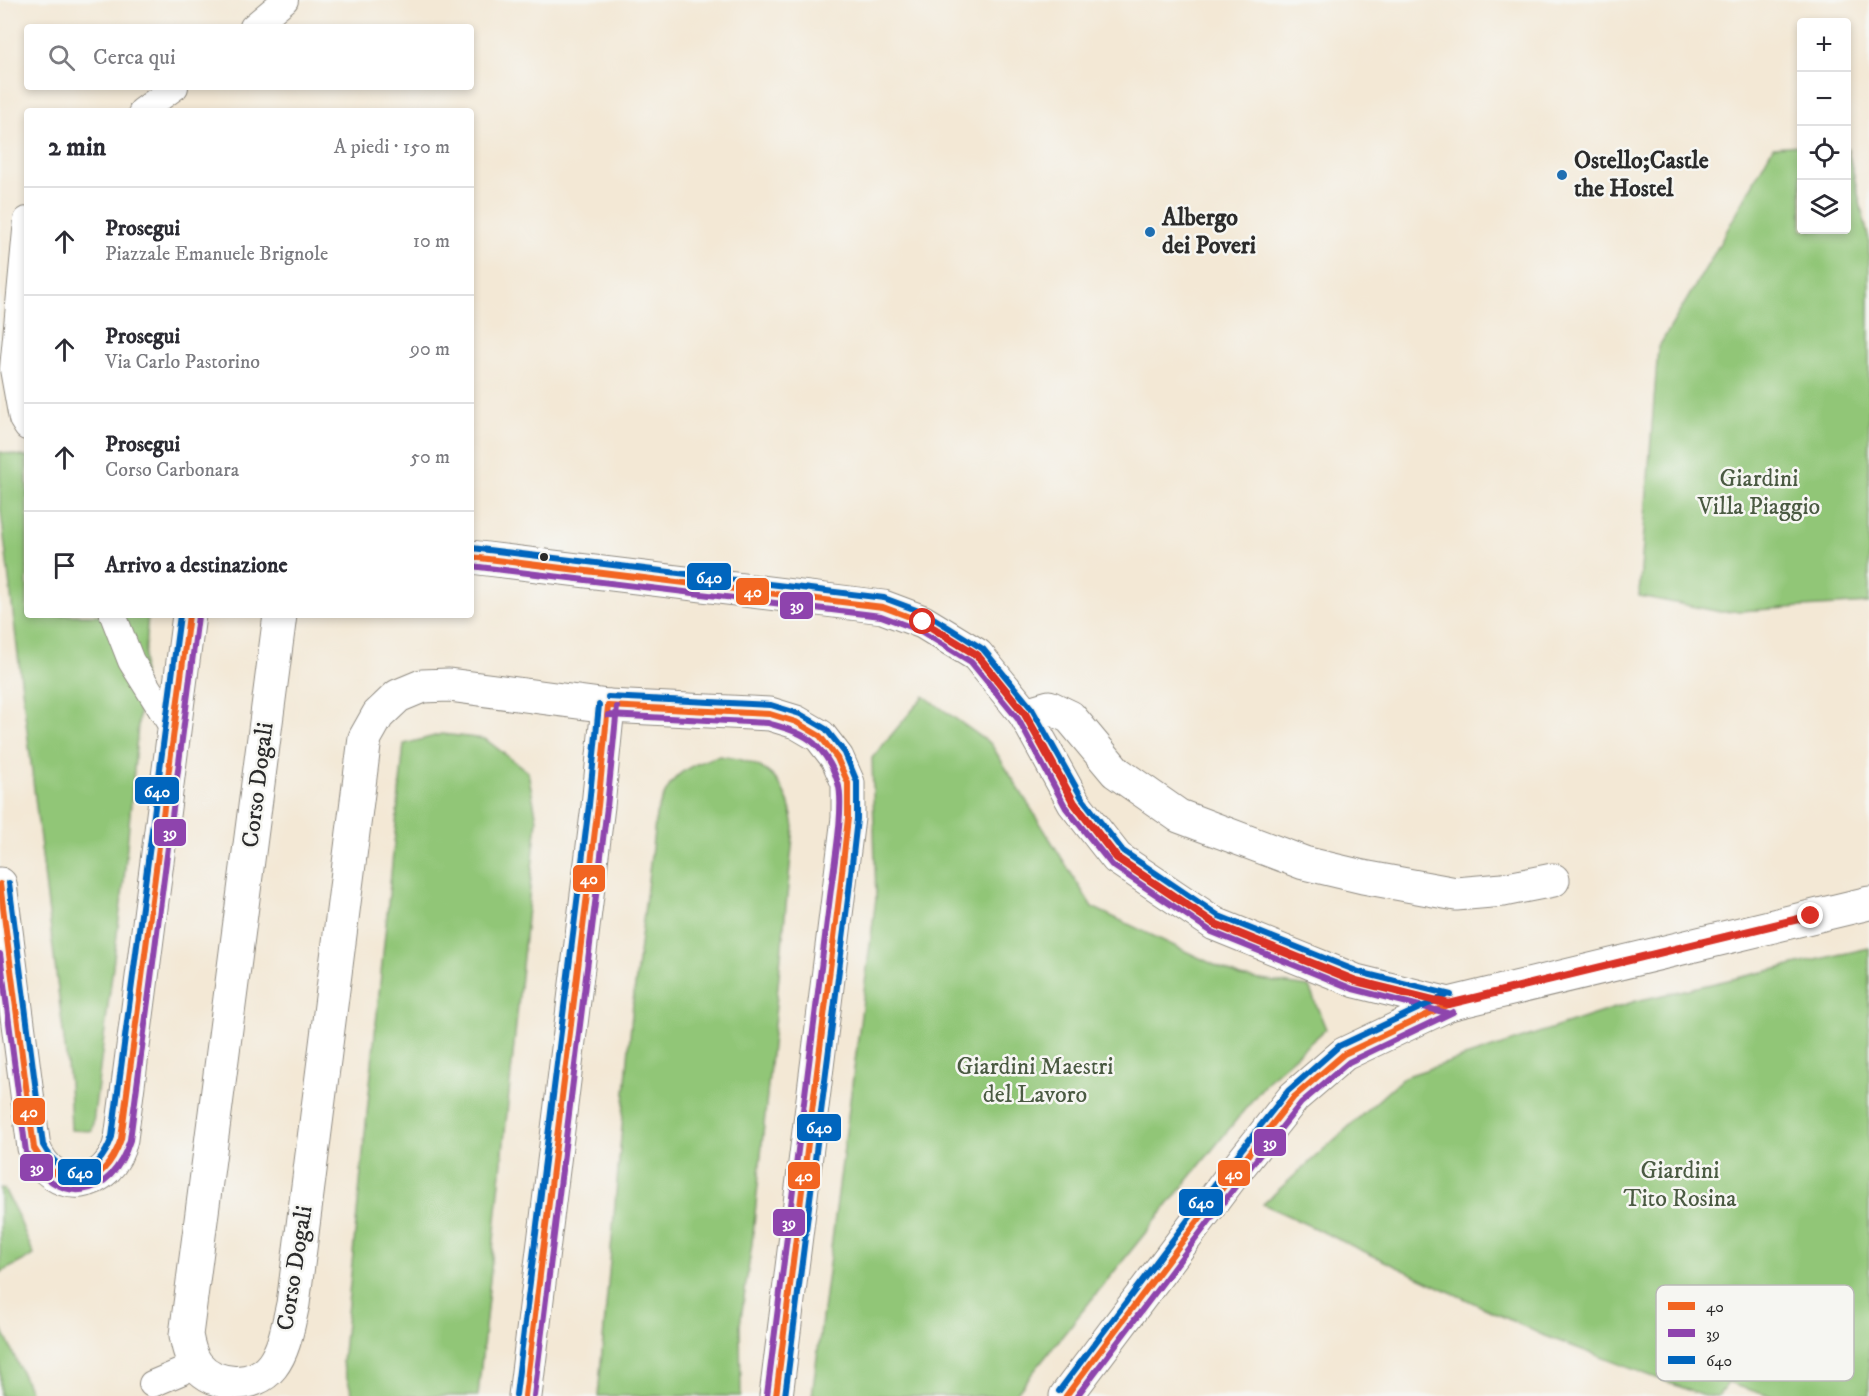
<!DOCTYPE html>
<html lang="it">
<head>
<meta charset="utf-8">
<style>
	body { margin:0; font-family:"IM FELL DW Pica",serif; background:#f2f2f3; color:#2b2b33 }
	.controls { position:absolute; right:18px; top:18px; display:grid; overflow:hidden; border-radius:6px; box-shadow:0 3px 9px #0003 }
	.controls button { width:54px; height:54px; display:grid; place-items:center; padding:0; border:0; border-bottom:2px solid #e1e1e2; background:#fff; color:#2b2b33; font:30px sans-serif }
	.stop { position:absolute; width:18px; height:18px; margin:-14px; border:4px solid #d93025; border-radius:50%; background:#fff }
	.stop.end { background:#d93025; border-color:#fff; box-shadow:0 2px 6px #0008 }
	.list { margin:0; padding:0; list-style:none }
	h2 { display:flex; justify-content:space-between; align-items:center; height:78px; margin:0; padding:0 24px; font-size:26px }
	h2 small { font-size:20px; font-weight:400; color:#7c7c81 }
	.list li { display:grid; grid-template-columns:39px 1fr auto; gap:18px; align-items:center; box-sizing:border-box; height:108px; padding:0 24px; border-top:2px solid #e1e1e2 }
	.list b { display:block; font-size:22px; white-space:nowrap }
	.list p { margin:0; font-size:20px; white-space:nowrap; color:#7c7c81 }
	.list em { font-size:20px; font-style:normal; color:#7c7c81 }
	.icon { flex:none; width:33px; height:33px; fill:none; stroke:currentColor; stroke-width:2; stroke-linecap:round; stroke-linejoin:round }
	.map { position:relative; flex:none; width:1869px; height:1396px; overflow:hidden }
	.search { position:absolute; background:#fff; box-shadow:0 3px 9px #0003; left:24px; top:24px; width:450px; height:66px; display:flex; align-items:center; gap:15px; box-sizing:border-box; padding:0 21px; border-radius:6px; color:#7c7c81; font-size:22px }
	.panel { position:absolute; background:#fff; box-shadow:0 3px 9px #0003; left:24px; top:108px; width:450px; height:510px; border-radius:6px }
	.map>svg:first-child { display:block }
	.green { fill:#91c677; stroke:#5e7851; stroke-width:1.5 }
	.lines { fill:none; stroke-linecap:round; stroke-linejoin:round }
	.service-casing { stroke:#8f8a80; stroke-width:28 }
	.minor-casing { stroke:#8f8a80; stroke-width:35 }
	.tertiary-casing { stroke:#8f8a80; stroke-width:35 }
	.service { stroke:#fff; stroke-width:26 }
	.minor { stroke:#fff; stroke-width:33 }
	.tertiary { stroke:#fff; stroke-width:33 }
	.bus-1-casing { stroke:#f6f6f2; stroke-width:10 }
	.bus-2-casing { stroke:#f6f6f2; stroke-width:10 }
	.bus-3-casing { stroke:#f6f6f2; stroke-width:10 }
	.bus-1 { stroke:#f26522; stroke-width:6 }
	.bus-2 { stroke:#8e44ad; stroke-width:6 }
	.bus-3 { stroke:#0065bd; stroke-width:6 }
	.route { stroke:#d93025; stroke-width:8 }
	.poi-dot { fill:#1f6fb2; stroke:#f6f6f2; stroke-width:2 }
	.bus-dot { fill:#2b2b2b; stroke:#f6f6f2; stroke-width:2 }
	.labels { text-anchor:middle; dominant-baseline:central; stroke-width:5; stroke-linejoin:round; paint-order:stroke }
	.poi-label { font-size:24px; font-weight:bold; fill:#2b2b2b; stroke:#f6f6f2; text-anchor:start }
	.park-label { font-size:24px; fill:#4a5a42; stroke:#f6f6f2 }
	.street-label { font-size:24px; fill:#2b2b2b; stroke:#f6f6f2 }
	.key { fill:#f6f6f2; stroke:#b9b9b6; stroke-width:1.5 }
	.key-label { font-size:16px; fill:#2b2b2b }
	.line-badge { stroke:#f6f6f2; stroke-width:2 }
	.badge-label { font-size:16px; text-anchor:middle; font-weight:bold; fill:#fff }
</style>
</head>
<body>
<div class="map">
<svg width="1869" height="1396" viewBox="0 0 1869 1396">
	<rect width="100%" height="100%" fill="#f6f6f2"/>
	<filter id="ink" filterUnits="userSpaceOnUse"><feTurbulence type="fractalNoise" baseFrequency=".0167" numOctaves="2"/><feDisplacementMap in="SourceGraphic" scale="12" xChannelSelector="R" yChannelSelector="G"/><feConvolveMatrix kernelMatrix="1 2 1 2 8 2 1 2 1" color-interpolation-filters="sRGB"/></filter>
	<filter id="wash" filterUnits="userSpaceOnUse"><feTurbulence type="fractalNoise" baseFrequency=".008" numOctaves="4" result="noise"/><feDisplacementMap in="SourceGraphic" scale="24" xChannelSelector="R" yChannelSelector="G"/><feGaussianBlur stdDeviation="1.35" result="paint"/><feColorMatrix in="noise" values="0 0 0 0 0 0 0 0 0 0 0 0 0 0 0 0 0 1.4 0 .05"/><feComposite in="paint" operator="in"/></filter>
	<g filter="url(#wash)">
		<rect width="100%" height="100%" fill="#f3e8d5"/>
		<!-- green -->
		<g class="green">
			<path d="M1801,145l1,85h44l1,-83 22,93v363l-148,9 -82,-16 19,-248 52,-87 63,-114z"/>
			<path d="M0,452l27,5v158h121l-24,265 -32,251 -21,-1 -2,-48 -69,-578z"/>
			<path d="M924,696l67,48 101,163 148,70 69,10 17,42 -56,49 -256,318h-202l64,-498 -4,-140z"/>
			<path d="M442,734l43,5 43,33 9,48 -59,576h-125l-11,-33 62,-619z"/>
			<path d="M719,756c48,5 68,23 75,71l-42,417 -12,81 1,71h-143l35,-394 23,-187c13,-38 25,-48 63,-59z"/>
			<path d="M1869,948v448h-100l-41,-13 -10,13h-14l-164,-62 -277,-130 141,-127 232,-76z"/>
			<path d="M0,1188l4,1 13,25 17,41 -34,18z"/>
			<path d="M0,1324l32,72h-32z"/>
		</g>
	</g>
	<g filter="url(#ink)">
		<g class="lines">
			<defs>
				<g id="service">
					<path d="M253,27l32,-27"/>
					<path d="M142,111l33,-24"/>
					<path d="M27,220l-14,149 9,50 5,8"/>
					<path d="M113,615l18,46 42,67"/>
					<path d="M152,1384l45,-19"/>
				</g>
				<g id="minor">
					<path d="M471,557l412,50 40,15 54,33 48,59 49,89 43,55 98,66 141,57 93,23"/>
					<path d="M1025,714l24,-7 21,10 46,55 63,44 125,47 59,14 93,17 47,-4 50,-10"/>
				</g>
				<g id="tertiary">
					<path d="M280,615l-94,720c2,11 4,21 11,30 18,22 57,24 75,1 13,-17 16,-41 21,-62l72,-566 13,-23 20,-19 24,-10 27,-1 159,21 162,8 26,8 24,14 17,22 11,25v35l-72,578"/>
					<path d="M0,884l34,264c20,49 76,42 87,-9l68,-524"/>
					<path d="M525,1396l73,-590 10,-100"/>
					<path d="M1066,1396l171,-227 57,-72 50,-43 105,-50 420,-101"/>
				</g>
			</defs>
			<!-- service casing -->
			<use href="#service" class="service-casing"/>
			<!-- minor casing -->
			<use href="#minor" class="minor-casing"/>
			<!-- tertiary casing -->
			<use href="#tertiary" class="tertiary-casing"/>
			<!-- service -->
			<use href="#service" class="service"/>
			<!-- minor -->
			<use href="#minor" class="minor"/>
			<!-- tertiary -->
			<use href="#tertiary" class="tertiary"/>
			<defs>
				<g id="bus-1">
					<path d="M471,557l412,50 40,15 54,33 48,59 49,89 43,55 98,66 141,57 93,23"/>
					<path d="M608,706l162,8 26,8 24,14 17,22 11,25v35l-8,72 -64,506"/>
					<path d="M0,884l34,264c28,49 69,43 87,-9l68,-524"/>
					<path d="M525,1396l73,-590 10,-100"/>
					<path d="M1066,1396l171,-227 57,-72 50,-43 105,-50"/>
				</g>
				<g id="bus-2">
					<path d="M471,566l410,50 38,14 52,32 47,57 48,89 46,57 100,67 141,57 94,24"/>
					<path d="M608,715l160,8c16,5 34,9 47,21 10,10 19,25 23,39 7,21 -4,82 -7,106l-64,506"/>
					<path d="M0,954l26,198c31,56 85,49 104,-12l68,-524"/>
					<path d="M534,1396l73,-589 10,-100"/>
					<path d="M1077,1396l167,-221 57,-72 48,-41 104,-50"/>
				</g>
				<g id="bus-3">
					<path d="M472,548l412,50 43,16 56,35 49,60 50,89 41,53 96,65 140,56 92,23"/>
					<path d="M608,697l163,8 29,9 26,15 19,24 12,29v37l-8,72 -64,505"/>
					<path d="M9,883l34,262c23,41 54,34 69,-8l68,-522"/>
					<path d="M1059,1391l171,-227 58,-73 51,-45 106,-50"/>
					<path d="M516,1395l73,-590 10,-100"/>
				</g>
			</defs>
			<!-- bus-1 casing -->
			<use href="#bus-1" class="bus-1-casing"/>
			<!-- bus-2 casing -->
			<use href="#bus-2" class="bus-2-casing"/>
			<!-- bus-3 casing -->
			<use href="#bus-3" class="bus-3-casing"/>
			<!-- bus-1 -->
			<use href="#bus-1" class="bus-1"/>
			<!-- bus-2 -->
			<use href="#bus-2" class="bus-2"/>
			<!-- bus-3 -->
			<use href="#bus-3" class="bus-3"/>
		</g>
	</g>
	<g class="lines" filter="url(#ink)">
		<!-- route -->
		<path class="route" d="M923,622l54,33 48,59 49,89 43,55 98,66 141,57 93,23 362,-88"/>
	</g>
	<!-- markers -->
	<g class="poi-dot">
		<circle cx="1562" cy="175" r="6"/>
		<circle cx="1150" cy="232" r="6"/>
	</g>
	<circle class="bus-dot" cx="544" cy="557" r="5"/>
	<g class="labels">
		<!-- poi labels -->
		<g class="poi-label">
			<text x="1574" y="161">Ostello;Castle<tspan x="1574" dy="28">the Hostel</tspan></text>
			<text x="1162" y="218">Albergo<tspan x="1162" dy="28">dei Poveri</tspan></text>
		</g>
		<!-- park labels -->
		<g class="park-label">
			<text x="1759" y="479">Giardini<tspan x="1759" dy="28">Villa Piaggio</tspan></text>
			<text x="1035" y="1067">Giardini Maestri<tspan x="1035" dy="28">del Lavoro</tspan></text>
			<text x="1680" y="1171">Giardini<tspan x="1680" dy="28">Tito Rosina</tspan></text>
		</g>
		<!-- street labels -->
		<g class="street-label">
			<text transform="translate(258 785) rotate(-83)">Corso Dogali</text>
			<text transform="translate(295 1268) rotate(-81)">Corso Dogali</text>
		</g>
	</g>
	<!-- legend -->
	<rect x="1656" y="1285" width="198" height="96" rx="9" class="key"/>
	<rect x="1668" y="1302" width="27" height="8" fill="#f26522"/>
	<rect x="1668" y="1329" width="27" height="8" fill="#8e44ad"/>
	<rect x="1668" y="1356" width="27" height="8" fill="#0065bd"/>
	<g class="key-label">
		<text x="1706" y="1312">40</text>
		<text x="1706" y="1339">39</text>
		<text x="1706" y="1366">640</text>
	</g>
	<g class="line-badge">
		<rect x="686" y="562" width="46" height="29" rx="6" fill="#0065bd"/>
		<rect x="735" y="577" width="35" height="29" rx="6" fill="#f26522"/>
		<rect x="779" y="591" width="35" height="29" rx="6" fill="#8e44ad"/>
		<rect x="134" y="776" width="46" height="29" rx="6" fill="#0065bd"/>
		<rect x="153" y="818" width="34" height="29" rx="6" fill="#8e44ad"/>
		<rect x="572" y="864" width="34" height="29" rx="6" fill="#f26522"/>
		<rect x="12" y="1097" width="34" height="29" rx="6" fill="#f26522"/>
		<rect x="796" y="1113" width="46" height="29" rx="6" fill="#0065bd"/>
		<rect x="1253" y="1128" width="34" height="29" rx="6" fill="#8e44ad"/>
		<rect x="19" y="1153" width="35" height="29" rx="6" fill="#8e44ad"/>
		<rect x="57" y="1158" width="45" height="28" rx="6" fill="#0065bd"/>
		<rect x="1217" y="1159" width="34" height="28" rx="6" fill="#f26522"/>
		<rect x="787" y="1161" width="34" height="29" rx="6" fill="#f26522"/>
		<rect x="1178" y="1188" width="46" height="29" rx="6" fill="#0065bd"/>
		<rect x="772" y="1208" width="34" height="29" rx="6" fill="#8e44ad"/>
	</g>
	<g class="badge-label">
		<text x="709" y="583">640</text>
		<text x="753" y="597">40</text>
		<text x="797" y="611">39</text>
		<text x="157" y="797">640</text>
		<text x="170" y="838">39</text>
		<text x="589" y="884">40</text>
		<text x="29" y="1117">40</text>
		<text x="819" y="1133">640</text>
		<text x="1270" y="1148">39</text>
		<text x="37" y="1173">39</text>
		<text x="80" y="1178">640</text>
		<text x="1234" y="1179">40</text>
		<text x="804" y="1181">40</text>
		<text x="1201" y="1208">640</text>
		<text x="789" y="1228">39</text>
	</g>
</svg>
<div class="controls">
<button>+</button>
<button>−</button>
<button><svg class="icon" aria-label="locate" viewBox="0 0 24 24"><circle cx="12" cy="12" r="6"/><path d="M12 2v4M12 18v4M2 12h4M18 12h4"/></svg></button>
<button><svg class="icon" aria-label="layers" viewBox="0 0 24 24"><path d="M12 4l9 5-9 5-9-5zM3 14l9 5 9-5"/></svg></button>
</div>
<div class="stop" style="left:923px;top:622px"></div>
<div class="stop end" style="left:1811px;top:916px"></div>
<div class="search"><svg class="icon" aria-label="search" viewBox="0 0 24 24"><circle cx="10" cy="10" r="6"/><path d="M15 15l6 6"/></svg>Cerca qui</div>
<section class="panel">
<h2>2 min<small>A piedi · 150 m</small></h2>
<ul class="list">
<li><svg class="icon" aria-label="ahead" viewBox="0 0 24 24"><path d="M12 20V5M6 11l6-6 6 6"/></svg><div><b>Prosegui</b><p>Piazzale Emanuele Brignole</p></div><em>10 m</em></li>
<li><svg class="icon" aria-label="ahead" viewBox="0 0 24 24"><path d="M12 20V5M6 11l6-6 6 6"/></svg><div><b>Prosegui</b><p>Via Carlo Pastorino</p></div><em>90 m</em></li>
<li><svg class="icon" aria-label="ahead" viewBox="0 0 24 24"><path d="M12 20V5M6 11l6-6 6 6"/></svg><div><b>Prosegui</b><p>Corso Carbonara</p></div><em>50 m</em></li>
<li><svg class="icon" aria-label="arrive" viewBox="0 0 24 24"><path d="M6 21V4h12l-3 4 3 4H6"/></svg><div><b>Arrivo a destinazione</b></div></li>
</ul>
</section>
</div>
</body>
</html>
